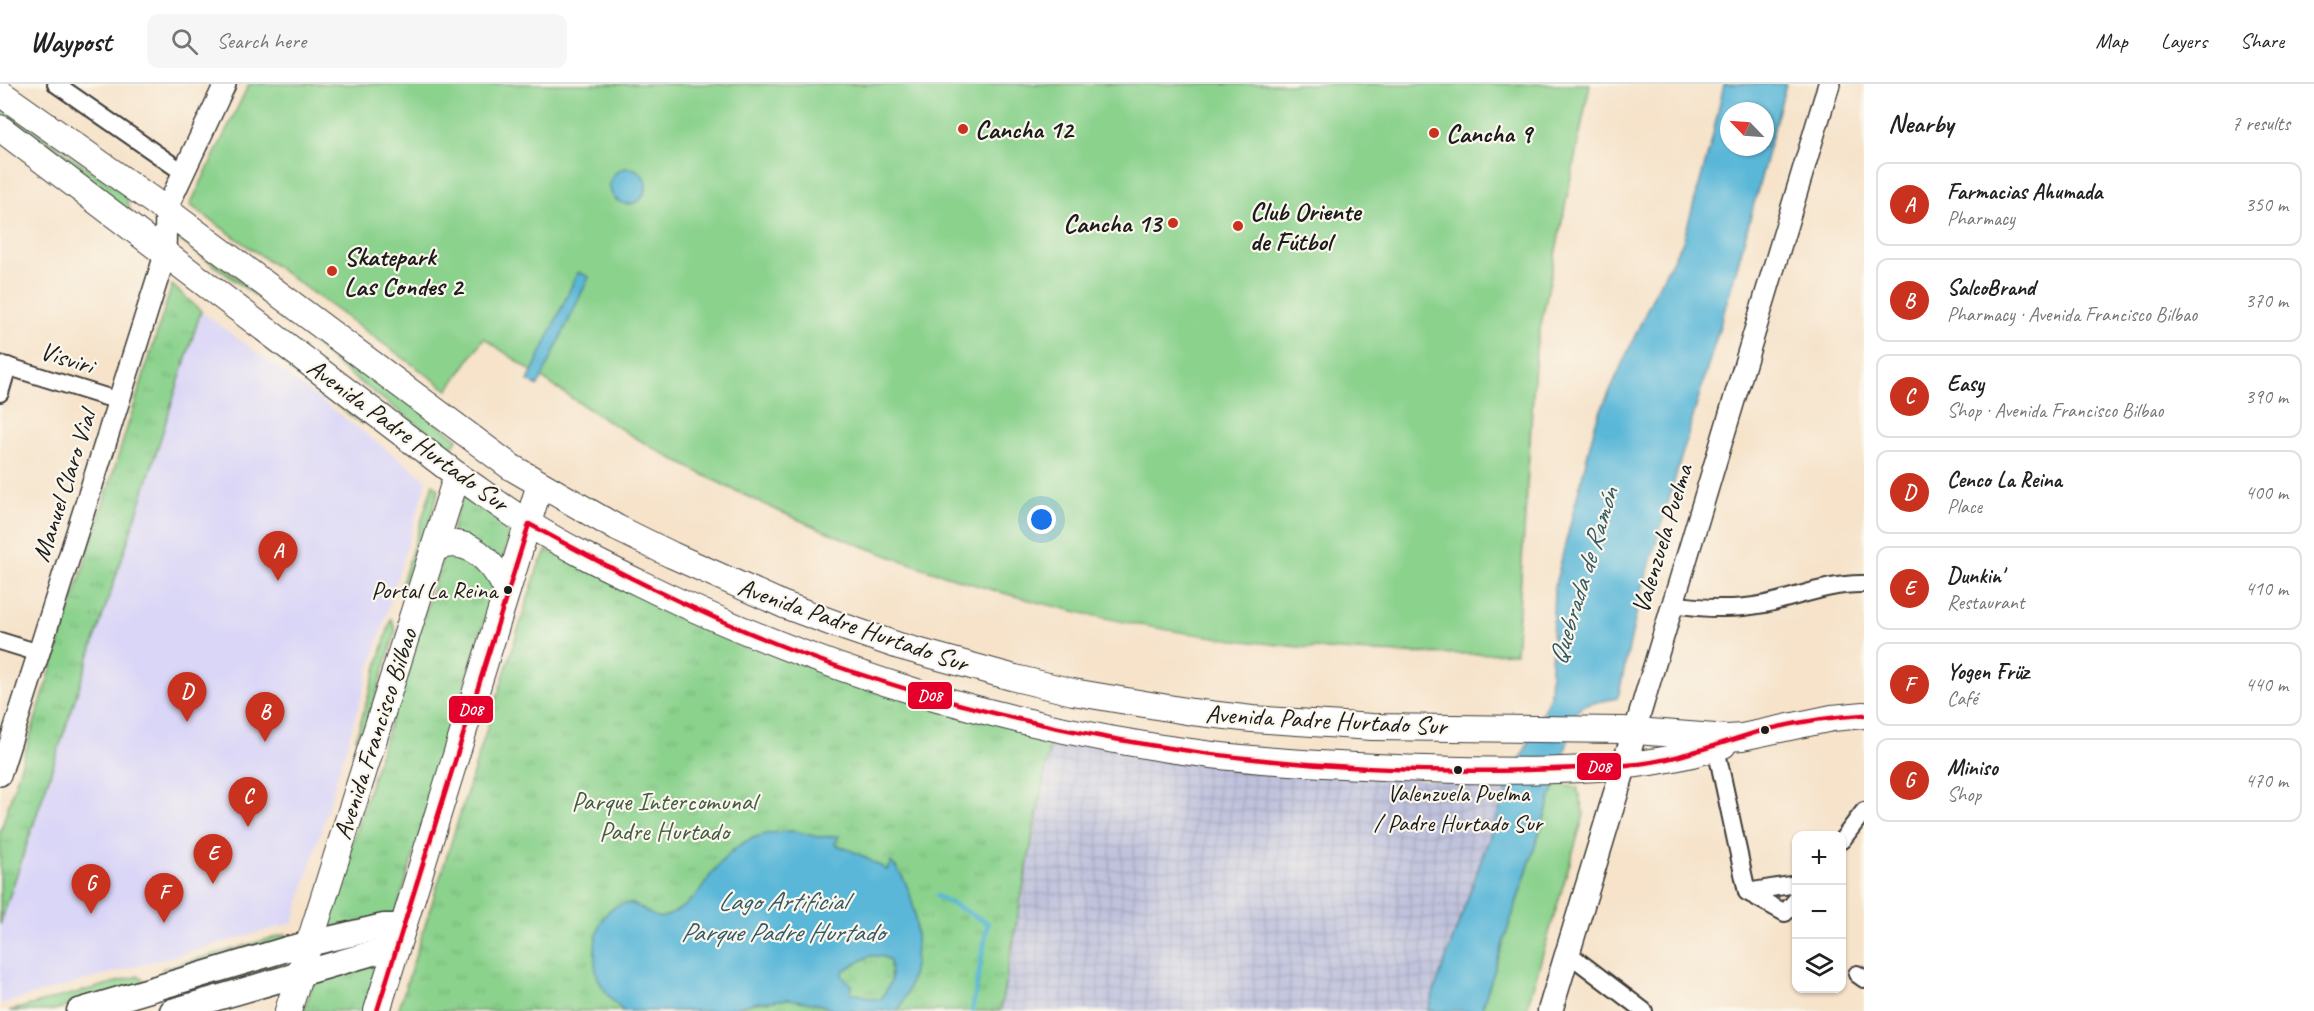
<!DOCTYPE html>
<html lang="en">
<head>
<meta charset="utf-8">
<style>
	body { margin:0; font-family:Caveat,sans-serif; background:#f6f6f6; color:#222 }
	.controls { position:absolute; right:18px; bottom:18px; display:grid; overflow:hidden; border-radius:12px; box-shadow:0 2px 4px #0004 }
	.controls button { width:54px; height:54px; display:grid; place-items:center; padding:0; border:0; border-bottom:2px solid #e0e0e0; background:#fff; color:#222; font:30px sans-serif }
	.compass { position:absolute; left:1720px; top:18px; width:54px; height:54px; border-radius:50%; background:#fff; box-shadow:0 2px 4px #0004; rotate:295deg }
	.you { position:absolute; left:1042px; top:436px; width:21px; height:21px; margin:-15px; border:4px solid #fff; border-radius:50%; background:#1a73e8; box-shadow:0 0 0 9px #1a73e833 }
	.badge { display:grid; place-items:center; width:39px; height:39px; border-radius:50%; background:#c8321e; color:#fff; font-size:20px; font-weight:700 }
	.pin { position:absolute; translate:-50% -50px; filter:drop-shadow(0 2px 3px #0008) }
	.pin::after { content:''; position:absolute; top:32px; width:21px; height:18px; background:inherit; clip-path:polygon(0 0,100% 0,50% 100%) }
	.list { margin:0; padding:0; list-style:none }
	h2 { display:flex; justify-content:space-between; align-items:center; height:78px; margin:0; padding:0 24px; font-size:26px }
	h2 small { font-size:20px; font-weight:400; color:#767676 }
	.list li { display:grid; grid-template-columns:39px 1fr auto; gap:18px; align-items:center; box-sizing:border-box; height:84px; margin:0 12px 12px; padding:0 12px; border:2px solid #e0e0e0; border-radius:12px }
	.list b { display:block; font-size:22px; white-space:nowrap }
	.list p { margin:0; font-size:20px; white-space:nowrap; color:#767676 }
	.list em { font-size:20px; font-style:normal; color:#767676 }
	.icon { flex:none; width:33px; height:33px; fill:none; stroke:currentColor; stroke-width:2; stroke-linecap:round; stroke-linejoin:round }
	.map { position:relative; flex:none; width:1864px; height:927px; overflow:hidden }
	header { display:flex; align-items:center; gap:36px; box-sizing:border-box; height:84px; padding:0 30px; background:#fff; border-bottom:2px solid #e0e0e0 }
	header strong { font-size:28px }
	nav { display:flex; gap:33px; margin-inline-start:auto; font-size:21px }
	.search { width:420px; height:54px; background:#f6f6f6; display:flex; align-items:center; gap:15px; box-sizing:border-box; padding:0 21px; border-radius:12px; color:#767676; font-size:22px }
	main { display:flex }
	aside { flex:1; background:#fff }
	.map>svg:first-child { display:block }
	.built { fill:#dad6f7 }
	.industrial { fill:url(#industrial-grid) }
	.grass { fill:#8bd28d; stroke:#547754; stroke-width:1.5 }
	.park { fill:url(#park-tufts); stroke:#547754; stroke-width:1.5 }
	.water { fill:#5ab7d8; stroke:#3b6a7a; stroke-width:1.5; fill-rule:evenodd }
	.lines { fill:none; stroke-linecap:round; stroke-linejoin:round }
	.stream { stroke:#5ab7d8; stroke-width:4.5 }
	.minor-casing { stroke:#3d3a36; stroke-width:20 }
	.tertiary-casing { stroke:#3d3a36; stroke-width:24 }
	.secondary-casing { stroke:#3d3a36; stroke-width:27 }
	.primary-casing { stroke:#3d3a36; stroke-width:28 }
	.minor { stroke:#fff; stroke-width:16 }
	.tertiary { stroke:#fff; stroke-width:21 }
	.secondary { stroke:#fff; stroke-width:24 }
	.primary { stroke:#fff; stroke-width:26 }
	.bus-1-casing { stroke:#fbf7ec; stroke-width:9 }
	.bus-1 { stroke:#e4002b; stroke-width:4.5 }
	.poi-dot { fill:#c8321e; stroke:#fbf7ec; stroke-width:2 }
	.bus-dot { fill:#1c1c1c; stroke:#fbf7ec; stroke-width:2 }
	.labels { text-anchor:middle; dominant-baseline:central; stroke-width:4.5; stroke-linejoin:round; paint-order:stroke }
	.bus-label { font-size:24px; fill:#1c1c1c; stroke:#fbf7ec; text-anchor:end }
	.poi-label { font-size:26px; font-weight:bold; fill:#1c1c1c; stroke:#fbf7ec; text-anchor:start }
	.street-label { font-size:26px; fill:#1c1c1c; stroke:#fbf7ec }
	.park-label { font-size:26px; fill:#435c44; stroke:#fbf7ec }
	.water-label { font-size:27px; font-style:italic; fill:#355a67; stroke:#fbf7ec }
	.line-badge { stroke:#fbf7ec; stroke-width:2 }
	.badge-label { font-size:16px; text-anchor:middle; font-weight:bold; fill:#fff }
</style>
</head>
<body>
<header>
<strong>Waypost</strong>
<div class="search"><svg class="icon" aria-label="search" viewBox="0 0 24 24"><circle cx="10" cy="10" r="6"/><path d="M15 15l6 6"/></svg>Search here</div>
<nav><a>Map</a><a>Layers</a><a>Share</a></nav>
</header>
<main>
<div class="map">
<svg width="1864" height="927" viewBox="0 0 1864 927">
	<defs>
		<pattern id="industrial-grid" width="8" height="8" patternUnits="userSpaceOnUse" patternTransform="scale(1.5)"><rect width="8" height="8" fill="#c0c2dd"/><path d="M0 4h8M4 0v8" fill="none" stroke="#a4a6bd"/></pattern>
		<pattern id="park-tufts" width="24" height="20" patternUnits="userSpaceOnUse" patternTransform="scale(1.5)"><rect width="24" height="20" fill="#8bd28d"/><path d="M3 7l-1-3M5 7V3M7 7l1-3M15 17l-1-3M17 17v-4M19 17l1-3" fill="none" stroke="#77b479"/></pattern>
	</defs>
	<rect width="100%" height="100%" fill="#fbf7ec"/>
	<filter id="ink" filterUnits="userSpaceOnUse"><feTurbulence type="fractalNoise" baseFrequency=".0167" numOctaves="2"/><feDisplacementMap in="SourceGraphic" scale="12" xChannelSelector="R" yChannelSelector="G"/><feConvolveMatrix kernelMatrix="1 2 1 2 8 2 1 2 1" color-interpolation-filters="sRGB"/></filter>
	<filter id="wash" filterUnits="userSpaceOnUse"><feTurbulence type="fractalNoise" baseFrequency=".008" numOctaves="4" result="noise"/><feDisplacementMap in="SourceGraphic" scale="24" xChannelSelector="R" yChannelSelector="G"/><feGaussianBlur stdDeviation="1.35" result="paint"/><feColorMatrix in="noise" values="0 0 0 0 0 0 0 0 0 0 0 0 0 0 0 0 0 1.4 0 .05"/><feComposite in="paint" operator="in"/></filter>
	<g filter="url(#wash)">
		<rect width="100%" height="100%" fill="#f6e3ca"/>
		<!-- built -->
		<path class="built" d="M201,227l226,169 -134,443 -293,81v-79l138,-415z"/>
		<!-- industrial -->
		<path class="industrial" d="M1052,650l244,36 212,16 -81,225h-427z"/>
		<!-- grass -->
		<g class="grass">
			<path d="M249,0h1341l-54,265 -20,304c-301,9 -575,-51 -841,-193 -67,-36 -130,-79 -191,-122l-36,52 -258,-185z"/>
			<path d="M0,21l125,90 7,20 -132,-97z"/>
			<path d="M175,148l283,207 -8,10 -109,-81 -55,-50 -112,-82z"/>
			<path d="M290,287l11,1 65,47 -4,5z"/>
			<path d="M433,400l6,5 -29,97 -11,7z"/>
			<path d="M391,535l5,12 -34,109 -6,-2z"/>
			<path d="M1555,701l22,2 7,28 -58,196h-45z"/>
			<path d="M286,850l-2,7 -115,36 -7,-8z"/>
			<path d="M276,878l-1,8 -80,25 -37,10 6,-9z"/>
			<path d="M138,892l9,6 -1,2 -95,27h-42z"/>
		</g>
		<!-- park -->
		<g class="park">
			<path d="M172,201l29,26 -63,199 -138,415v-93z"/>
			<path d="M463,410l49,34 -116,385 -72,17z"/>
			<path d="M547,466l39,19 466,165 -52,277h-602l140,-444z"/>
			<path d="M380,875l-15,52h-61l9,-29z"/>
		</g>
		<!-- water -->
		<g class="water">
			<path d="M1724,0h62l-48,180 -99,337 -20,93 -2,4 -33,7 -8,8 -21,72 -74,226h-54l81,-225 42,-90 4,-107 42,-168 59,-129 28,-51 28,-98zM1729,27h36v36h-36z"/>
			<circle cx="628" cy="102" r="18"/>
			<path d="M578,188l11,5 -51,109 -10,-5z"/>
			<path d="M794,747l24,6 21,-1 -4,8 24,10 28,16 4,-8c34,32 31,112 7,149h-63l-17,-7 -29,-5 -35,4 -32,8h-99c-10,-9 -20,-20 -25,-33 -7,-21 -4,-65 21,-73 19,-6 24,8 38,12 8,3 22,-8 29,-12 11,-8 18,-20 26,-32 23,-31 43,-41 82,-42zM870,872h11l9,4 1,21 -10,18c-10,2 -20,-7 -30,-5l1,-9 -10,-9 2,-6z"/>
		</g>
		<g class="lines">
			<!-- stream -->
			<path class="stream" d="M937,812l51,27 -16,88"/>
		</g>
	</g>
	<g filter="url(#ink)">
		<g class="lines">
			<defs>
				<g id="minor">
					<path d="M56,0l128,89"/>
					<path d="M0,280l119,37"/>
					<path d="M0,309l8,-27"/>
					<path d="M1673,520c31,5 61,6 92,0 33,-7 64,-21 99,-20"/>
					<path d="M0,557l39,12"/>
					<path d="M1716,664l31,144 38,21 11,-13"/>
					<path d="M1842,756l22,-29"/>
					<path d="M1747,808l49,-8"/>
					<path d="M1567,871l10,5 67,51"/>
					<path d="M1857,890l7,5"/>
				</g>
				<g id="tertiary">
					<path d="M1635,646l194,-646"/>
					<path d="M0,691l165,-520 1,-45 59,-126"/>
				</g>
				<g id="secondary">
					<path d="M79,927l208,-62 97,-23h20"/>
					<path d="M172,927l225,-65"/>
					<path d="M1550,927l85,-281"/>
				</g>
				<g id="primary">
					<path d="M0,9l166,117 345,257 106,61 55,27 112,50 57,21 58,20 116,32 58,14 119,20 60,7 120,8 251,3 105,8 14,-1 90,-19 32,-3"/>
					<path d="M0,44l457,347c24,16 47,34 72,49 41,26 86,47 129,68 174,83 363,139 554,163 71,8 142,11 213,14 91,3 211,6 298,-24"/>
					<path d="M434,465c33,-17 59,13 73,41"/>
					<path d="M288,927l169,-536"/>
					<path d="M377,927l163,-527"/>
				</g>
			</defs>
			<!-- minor casing -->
			<use href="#minor" class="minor-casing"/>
			<!-- tertiary casing -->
			<use href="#tertiary" class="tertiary-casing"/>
			<!-- secondary casing -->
			<use href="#secondary" class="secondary-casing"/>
			<!-- primary casing -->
			<use href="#primary" class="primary-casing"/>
			<!-- minor -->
			<use href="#minor" class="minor"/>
			<!-- tertiary -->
			<use href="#tertiary" class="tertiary"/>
			<!-- secondary -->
			<use href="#secondary" class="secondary"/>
			<!-- primary -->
			<use href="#primary" class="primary"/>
			<defs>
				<path id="bus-1" d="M377,927l152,-487c85,47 172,91 263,126 263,100 554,136 835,115 44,-3 85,-19 127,-32 36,-10 73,-16 110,-18"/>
			</defs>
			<!-- bus-1 casing -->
			<use href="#bus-1" class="bus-1-casing"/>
			<!-- bus-1 -->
			<use href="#bus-1" class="bus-1"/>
		</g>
	</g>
	<!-- markers -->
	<g class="poi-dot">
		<circle cx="963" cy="45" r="6"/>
		<circle cx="1434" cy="49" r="6"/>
		<circle cx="1173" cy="139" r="6"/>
		<circle cx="1238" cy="142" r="6"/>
		<circle cx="332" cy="187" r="6"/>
	</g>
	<g class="bus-dot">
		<circle cx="508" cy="506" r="5"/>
		<circle cx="1765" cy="646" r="5"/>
		<circle cx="1458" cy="686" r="5"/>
	</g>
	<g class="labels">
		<!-- bus labels -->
		<g class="bus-label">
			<text x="497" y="506">Portal La Reina</text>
			<text x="1458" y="709" text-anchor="middle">Valenzuela Puelma<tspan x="1458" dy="30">/ Padre Hurtado Sur</tspan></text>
		</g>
		<!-- poi labels -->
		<g class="poi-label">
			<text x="975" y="45">Cancha 12</text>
			<text x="1446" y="49">Cancha 9</text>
			<text x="1250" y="127">Club Oriente<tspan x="1250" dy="30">de Fútbol</tspan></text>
			<text x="1161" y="139" text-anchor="end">Cancha 13</text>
			<text x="344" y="172">Skatepark<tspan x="344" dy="30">Las Condes 2</tspan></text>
		</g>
		<!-- street labels -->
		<g class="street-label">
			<text transform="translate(67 274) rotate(18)">Visviri</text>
			<text transform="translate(408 351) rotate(36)">Avenida Padre Hurtado Sur</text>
			<text transform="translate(64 402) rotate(-72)">Manuel Claro Vial</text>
			<text transform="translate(1662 455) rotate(-73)">Valenzuela Puelma</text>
			<text transform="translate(853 541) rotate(19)">Avenida Padre Hurtado Sur</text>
			<text transform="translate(1326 636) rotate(3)">Avenida Padre Hurtado Sur</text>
			<text transform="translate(375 650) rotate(-72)">Avenida Francisco Bilbao</text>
		</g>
		<!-- park labels -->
		<g class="park-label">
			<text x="664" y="717">Parque Intercomunal<tspan x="664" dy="30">Padre Hurtado</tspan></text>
		</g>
		<!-- water labels -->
		<g class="water-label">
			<text transform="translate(1583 492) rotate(-73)">Quebrada de Ramón</text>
			<text x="782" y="817">Lago Artificial<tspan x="782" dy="31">Parque Padre Hurtado</tspan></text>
		</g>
	</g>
	<g class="line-badge">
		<rect x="907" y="597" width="46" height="29" rx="6" fill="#e4002b"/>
		<rect x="448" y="611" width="46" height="29" rx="6" fill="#e4002b"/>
		<rect x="1576" y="668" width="46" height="29" rx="6" fill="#e4002b"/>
	</g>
	<g class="badge-label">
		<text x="930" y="617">D08</text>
		<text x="471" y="631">D08</text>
		<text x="1599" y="688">D08</text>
	</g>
</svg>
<div class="controls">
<button>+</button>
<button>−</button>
<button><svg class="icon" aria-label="layers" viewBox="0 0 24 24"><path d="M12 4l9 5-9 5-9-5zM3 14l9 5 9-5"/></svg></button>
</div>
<svg class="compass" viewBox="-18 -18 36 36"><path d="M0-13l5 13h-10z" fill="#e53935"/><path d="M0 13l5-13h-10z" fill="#767676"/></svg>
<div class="you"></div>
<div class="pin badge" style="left:278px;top:497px">A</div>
<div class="pin badge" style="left:265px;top:658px">B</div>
<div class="pin badge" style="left:248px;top:743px">C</div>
<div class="pin badge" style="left:187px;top:638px">D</div>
<div class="pin badge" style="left:213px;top:800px">E</div>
<div class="pin badge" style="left:164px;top:839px">F</div>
<div class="pin badge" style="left:91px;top:830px">G</div>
</div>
<aside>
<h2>Nearby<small>7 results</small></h2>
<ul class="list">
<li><span class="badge">A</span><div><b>Farmacias Ahumada</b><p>Pharmacy</p></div><em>350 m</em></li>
<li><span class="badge">B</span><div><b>SalcoBrand</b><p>Pharmacy · Avenida Francisco Bilbao</p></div><em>370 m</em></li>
<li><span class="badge">C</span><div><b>Easy</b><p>Shop · Avenida Francisco Bilbao</p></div><em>390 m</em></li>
<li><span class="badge">D</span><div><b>Cenco La Reina</b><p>Place</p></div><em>400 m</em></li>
<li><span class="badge">E</span><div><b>Dunkin'</b><p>Restaurant</p></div><em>410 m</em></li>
<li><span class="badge">F</span><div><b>Yogen Früz</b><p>Café</p></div><em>440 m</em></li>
<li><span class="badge">G</span><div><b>Miniso</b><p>Shop</p></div><em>470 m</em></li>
</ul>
</aside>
</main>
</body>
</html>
